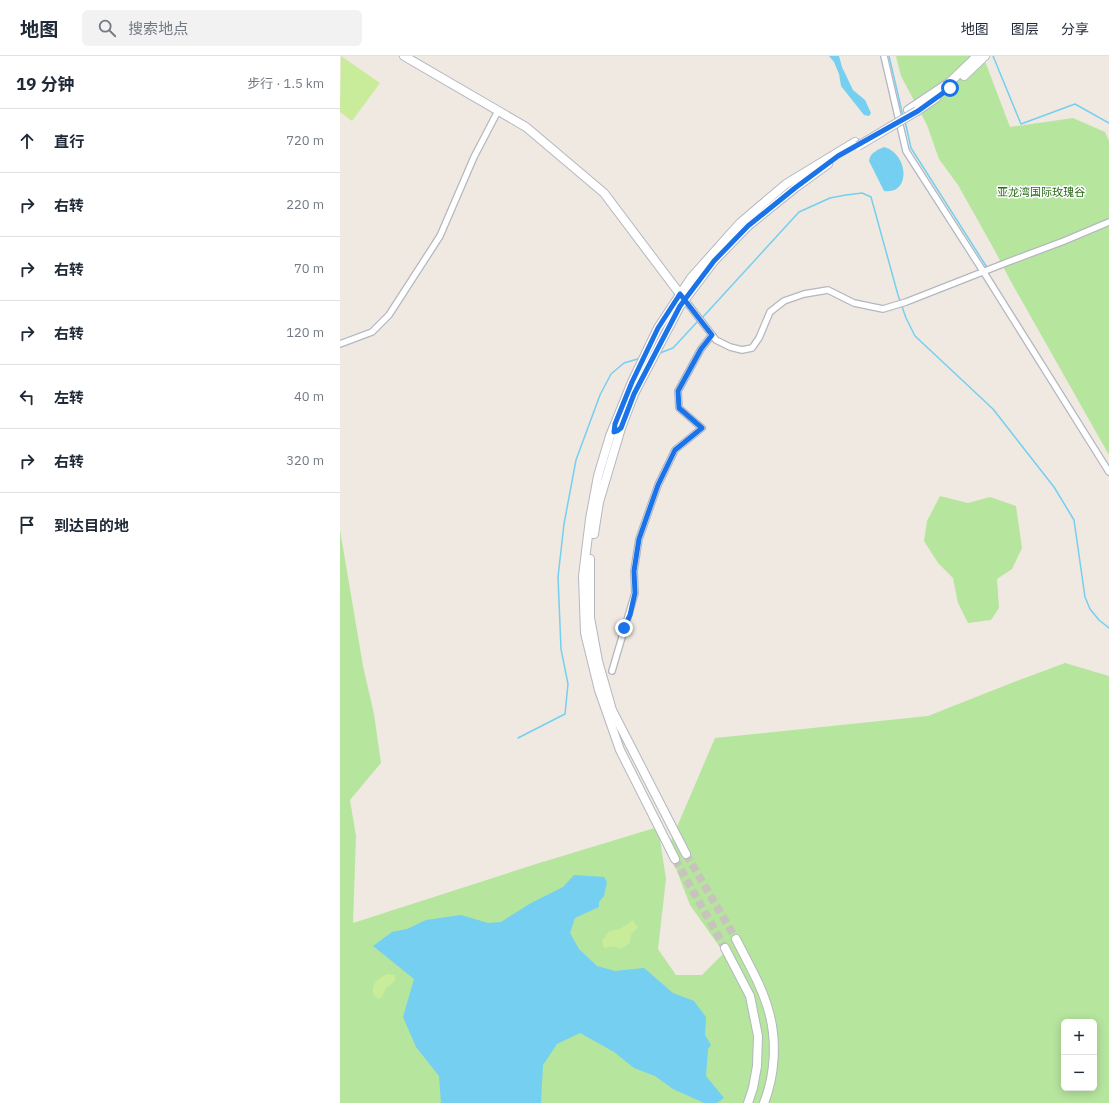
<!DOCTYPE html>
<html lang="zh">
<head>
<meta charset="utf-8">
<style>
	body { margin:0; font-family:"IBM Plex Sans","Noto Sans SC",sans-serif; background:#f2f2f3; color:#1f2937 }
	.controls { position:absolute; right:12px; bottom:12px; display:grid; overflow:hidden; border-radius:6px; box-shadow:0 2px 10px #0003 }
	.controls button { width:36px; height:36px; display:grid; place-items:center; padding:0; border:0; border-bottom:1px solid #e0e1e3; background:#fff; color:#1f2937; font:20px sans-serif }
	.stop { position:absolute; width:12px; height:12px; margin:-9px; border:3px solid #1a73e8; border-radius:50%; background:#fff }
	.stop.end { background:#1a73e8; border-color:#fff; box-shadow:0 1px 4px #0008 }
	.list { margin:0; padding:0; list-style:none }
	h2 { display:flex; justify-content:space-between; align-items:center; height:52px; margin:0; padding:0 16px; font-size:17px }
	h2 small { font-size:13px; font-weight:400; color:#747a83 }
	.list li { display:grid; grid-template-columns:26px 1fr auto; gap:12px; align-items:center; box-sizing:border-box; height:64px; padding:0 16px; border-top:1px solid #e0e1e3 }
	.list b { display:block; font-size:15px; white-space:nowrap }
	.list em { font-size:13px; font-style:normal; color:#747a83 }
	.icon { flex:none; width:22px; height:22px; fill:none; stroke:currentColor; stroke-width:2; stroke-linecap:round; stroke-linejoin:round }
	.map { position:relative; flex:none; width:769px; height:1047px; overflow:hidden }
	header { display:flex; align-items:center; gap:24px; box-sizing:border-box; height:56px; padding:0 20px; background:#fff; border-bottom:1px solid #e0e1e3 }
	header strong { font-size:19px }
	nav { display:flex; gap:22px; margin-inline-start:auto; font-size:14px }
	.search { width:280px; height:36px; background:#f2f2f3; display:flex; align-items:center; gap:10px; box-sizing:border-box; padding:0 14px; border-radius:6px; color:#747a83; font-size:15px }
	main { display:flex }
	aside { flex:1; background:#fff }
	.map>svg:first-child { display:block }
	.green { fill:#b6e59e; fill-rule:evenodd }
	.pitch { fill:#c9ec9a }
	.water { fill:#75cff0 }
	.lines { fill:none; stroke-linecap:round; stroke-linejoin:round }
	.stream { stroke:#75cff0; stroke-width:1.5 }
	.secondary-tunnel { stroke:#c8c4bd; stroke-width:8; stroke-dasharray:8 4; stroke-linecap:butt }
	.street-casing { stroke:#b4b7c1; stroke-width:8 }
	.secondary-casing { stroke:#b4b7c1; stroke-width:10 }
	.street { stroke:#fff; stroke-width:5.5 }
	.secondary { stroke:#fff; stroke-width:8 }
	.secondary-bridge-casing { stroke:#b4b7c1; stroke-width:10; stroke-linecap:butt }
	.secondary-bridge { stroke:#fff; stroke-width:8 }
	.route { stroke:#1a73e8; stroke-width:5 }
	.labels { text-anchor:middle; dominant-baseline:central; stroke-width:3; stroke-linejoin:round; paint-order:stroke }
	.park-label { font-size:11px; fill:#2c6e1b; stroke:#fff }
</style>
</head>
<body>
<header>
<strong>地图</strong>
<div class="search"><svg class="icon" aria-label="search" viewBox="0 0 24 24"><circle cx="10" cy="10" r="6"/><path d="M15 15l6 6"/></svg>搜索地点</div>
<nav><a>地图</a><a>图层</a><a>分享</a></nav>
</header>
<main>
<aside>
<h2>19 分钟<small>步行 · 1.5 km</small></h2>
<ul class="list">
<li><svg class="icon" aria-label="ahead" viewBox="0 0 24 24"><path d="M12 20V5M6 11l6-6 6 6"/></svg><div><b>直行</b></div><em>720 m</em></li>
<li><svg class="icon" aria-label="right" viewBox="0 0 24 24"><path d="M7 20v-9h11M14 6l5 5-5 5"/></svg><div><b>右转</b></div><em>220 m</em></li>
<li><svg class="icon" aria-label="right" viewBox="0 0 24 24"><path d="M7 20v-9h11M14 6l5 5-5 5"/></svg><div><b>右转</b></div><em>70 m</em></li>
<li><svg class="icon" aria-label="right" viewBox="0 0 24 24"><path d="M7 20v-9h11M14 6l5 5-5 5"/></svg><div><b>右转</b></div><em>120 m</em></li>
<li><svg class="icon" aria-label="left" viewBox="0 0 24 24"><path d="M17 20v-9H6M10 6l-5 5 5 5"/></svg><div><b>左转</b></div><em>40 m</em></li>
<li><svg class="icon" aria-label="right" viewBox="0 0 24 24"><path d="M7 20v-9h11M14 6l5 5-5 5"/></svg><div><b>右转</b></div><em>320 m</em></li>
<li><svg class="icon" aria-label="arrive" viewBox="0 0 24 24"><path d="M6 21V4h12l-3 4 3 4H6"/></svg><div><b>到达目的地</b></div></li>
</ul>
</aside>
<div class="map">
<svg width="769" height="1047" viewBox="0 0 769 1047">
	<rect width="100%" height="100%" fill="#efe9e1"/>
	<!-- green -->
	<g class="green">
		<path d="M556,0h87l27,71 63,-9 32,14 4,9v314l-100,-177 -14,-27 -37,-66 -19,-26 -12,-34 -26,-49z"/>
		<path d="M600,440l28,7 22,-6 26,9 6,42 -10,21 -15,10 2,29 -8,12 -23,3 -10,-20 -5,-25 -15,-15 -14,-22 3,-20z"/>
		<path d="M0,474l23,136 11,48 7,49 -31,37 6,36 -3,87 183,-59 122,-37 8,52 -8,70 18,26h26l22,-22 -34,-48 -22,-57 47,-110 213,-22 86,-34 51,-19 44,13v427h-769zM724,966h30v66h-30z"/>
	</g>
	<!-- pitch -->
	<g class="pitch">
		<path d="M1,0l39,27 -28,38 -12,-9z"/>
		<path d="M293,864l5,8 -7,6 -1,9 -9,6 -7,-3 -10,2 -2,-7 7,-10 11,-2z"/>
		<path d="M48,918l7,1v6l-9,7 -4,9 -4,2c-12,-9 -1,-22 10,-25z"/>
	</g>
	<!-- water -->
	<g class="water">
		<path d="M489,0h10l3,11 11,23 12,10 6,13 -2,3 -5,-1 -23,-29 -2,-12 -5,-12z"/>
		<path d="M544,91c25,7 27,48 0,44l-15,-30c1,-8 8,-11 15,-14z"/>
		<path d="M234,819l30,2 3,5 -3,14 -5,6v5l-24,11 -5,15 9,16 18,17 18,5 29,-3 29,25 21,8 12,16 -1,18 6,10 -3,4 -2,27 18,22 -7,5h-13l-31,-14 -18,-13 -21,-8 -20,-16 -34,-19 -23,11 -14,21 -2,38h-100l-2,-27 -23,-29 -13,-30 11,-38 -41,-33 19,-14 15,-3 19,-9 35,-5 27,8 13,-1 30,-19 32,-16z"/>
	</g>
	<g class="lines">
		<!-- stream -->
		<g class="stream">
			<path d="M549,0l14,60"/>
			<path d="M653,0l28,68 54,-20 34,19"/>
			<path d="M565,65l6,27 77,121"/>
			<path d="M362,262l97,-106 31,-14 16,-3 16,-2 9,4 27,98 8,23 9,18 78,73 61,78 20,33 11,77 5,12 9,11 10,8"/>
			<path d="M320,297l13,-5 26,-28"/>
			<path d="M178,682l47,-24 3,-30 -7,-35 -3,-72 6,-53 12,-64 24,-65 11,-21 13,-11 17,-5"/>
		</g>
		<!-- secondary-tunnel -->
		<g class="secondary-tunnel">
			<path d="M346,798l50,85"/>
			<path d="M335,803l50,89"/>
		</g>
		<defs>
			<g id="street">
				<path d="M544,0l22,95 77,120 126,201"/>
				<path d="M345,244l31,40 14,7 12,3 10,-2 7,-10 11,-26 14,-11 20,-7 24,-4 26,13 29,6 23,-7 102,-40 56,-21 45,-19"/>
				<path d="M0,288l32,-12 17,-17 51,-79 34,-79 24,-46"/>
				<path d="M272,615l23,-78 -1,-22 5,-32 19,-54 17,-35 27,-22 -23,-20 -1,-17 23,-42 11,-14"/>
			</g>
			<g id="secondary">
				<path d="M64,0l122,71 78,66 79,105"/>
				<path d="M624,20l21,-20"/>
				<path d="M568,54l42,-28 27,-26"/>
				<path d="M577,55l19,-13"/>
				<path d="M254,478l5,-32 22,-74 13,-34 46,-88 34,-45 34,-35 47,-38 33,-24"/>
				<path d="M250,503v59l8,43 14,49 74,144"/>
				<path d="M335,803l-55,-109 -21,-60 -14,-57 -2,-57 7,-57 8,-43 12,-40 22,-54 26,-54 33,-50 49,-55 46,-39 69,-42"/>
				<path d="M396,883c12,24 26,47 33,73 8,29 6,63 -5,91"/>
				<path d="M385,892l25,48 8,40 -1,30 -4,22 -5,15"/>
			</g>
		</defs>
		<!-- street casing -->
		<use href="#street" class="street-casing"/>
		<!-- secondary casing -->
		<use href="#secondary" class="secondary-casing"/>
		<!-- street -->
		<use href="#street" class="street"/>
		<!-- secondary -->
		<use href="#secondary" class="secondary"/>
		<defs>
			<path id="secondary-bridge" d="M518,90l59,-35"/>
		</defs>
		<!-- secondary-bridge casing -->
		<use href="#secondary-bridge" class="secondary-bridge-casing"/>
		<!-- secondary-bridge -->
		<use href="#secondary-bridge" class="secondary-bridge"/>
	</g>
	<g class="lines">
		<!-- route -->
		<path class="route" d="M284,572l6,-13 5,-22 -1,-22 5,-32 19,-54 17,-35 27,-22 -23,-20 -1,-17 23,-42 11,-14 -32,-41 -22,34 -26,54 -17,42 -1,8 3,-1 4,-3 13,-34 46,-88 34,-45 34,-35 47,-38 43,-32 80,-45 32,-23"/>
	</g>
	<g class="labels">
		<!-- park labels -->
		<g class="park-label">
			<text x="701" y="136">亚龙湾国际玫瑰谷</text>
		</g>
	</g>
</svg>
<div class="controls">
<button>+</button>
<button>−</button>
</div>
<div class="stop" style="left:610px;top:32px"></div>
<div class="stop end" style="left:284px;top:572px"></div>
</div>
</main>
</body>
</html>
